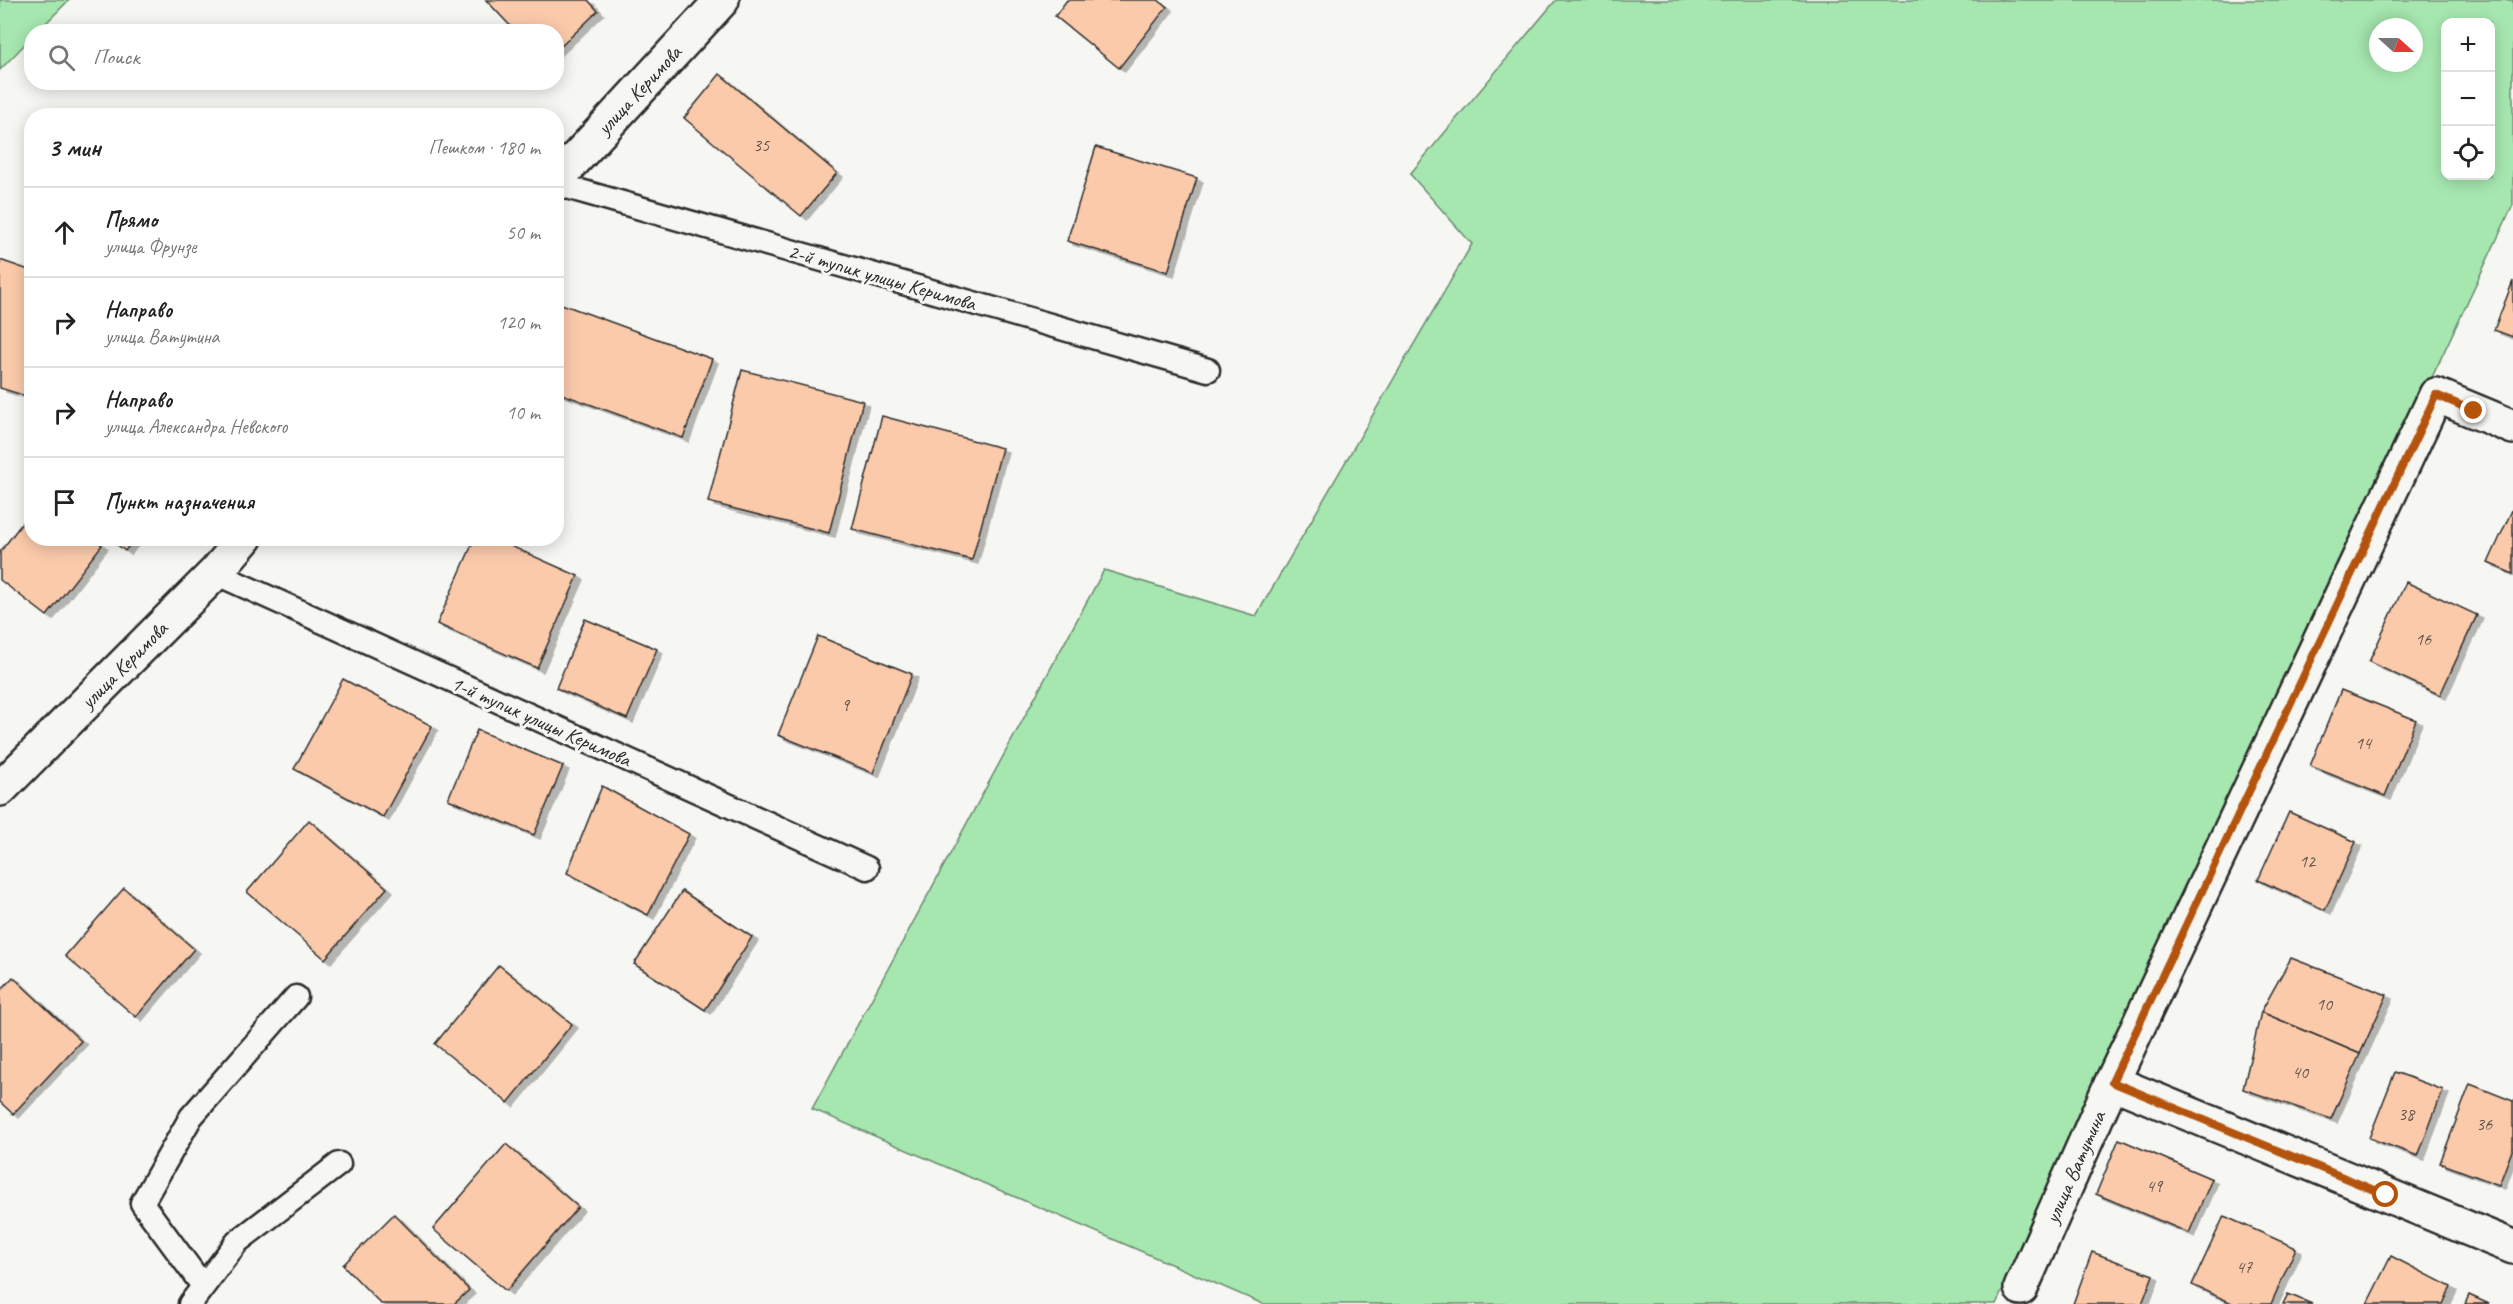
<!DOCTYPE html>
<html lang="ru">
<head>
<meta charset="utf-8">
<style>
	body { margin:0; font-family:Caveat,sans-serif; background:#f6f6f6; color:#222 }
	.controls { position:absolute; right:18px; top:18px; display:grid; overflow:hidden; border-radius:12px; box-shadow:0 3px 15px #0003 }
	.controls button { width:54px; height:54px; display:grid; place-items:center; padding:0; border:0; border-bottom:2px solid #e0e0e0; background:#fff; color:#222; font:30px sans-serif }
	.compass { position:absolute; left:2369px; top:18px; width:54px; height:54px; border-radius:50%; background:#fff; box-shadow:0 3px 15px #0003; rotate:111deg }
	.stop { position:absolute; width:18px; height:18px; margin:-14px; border:4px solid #b45309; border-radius:50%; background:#fff }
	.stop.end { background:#b45309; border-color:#fff; box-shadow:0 2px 6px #0008 }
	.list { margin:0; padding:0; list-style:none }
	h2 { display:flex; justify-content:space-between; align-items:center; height:78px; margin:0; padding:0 24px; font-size:26px }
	h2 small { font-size:20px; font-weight:400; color:#767676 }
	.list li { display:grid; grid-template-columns:39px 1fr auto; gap:18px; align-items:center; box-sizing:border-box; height:90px; padding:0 24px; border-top:2px solid #e0e0e0 }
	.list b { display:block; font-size:22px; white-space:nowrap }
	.list p { margin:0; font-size:20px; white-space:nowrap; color:#767676 }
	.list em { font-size:20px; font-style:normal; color:#767676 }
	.icon { flex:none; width:33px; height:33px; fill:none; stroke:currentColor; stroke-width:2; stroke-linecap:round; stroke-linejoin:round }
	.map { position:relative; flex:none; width:2513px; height:1304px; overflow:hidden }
	.search { position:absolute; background:#fff; box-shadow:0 3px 15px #0003; left:24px; top:24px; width:540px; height:66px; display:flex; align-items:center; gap:15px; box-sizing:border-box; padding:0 21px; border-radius:24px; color:#767676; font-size:22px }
	.panel { position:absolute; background:#fff; box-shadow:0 3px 15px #0003; left:24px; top:108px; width:540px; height:438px; border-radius:24px }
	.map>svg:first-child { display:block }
	.green { fill:#a6e7b0; stroke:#68896e; stroke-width:1.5; fill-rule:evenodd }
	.building { fill:#fbcaab; stroke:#2b2b2b; stroke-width:1.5; filter:url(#shadow) }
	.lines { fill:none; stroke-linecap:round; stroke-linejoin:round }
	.lane-casing { stroke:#2b2b2b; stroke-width:27 }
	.street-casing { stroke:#2b2b2b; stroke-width:38 }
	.lane { stroke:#f6f6f2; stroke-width:22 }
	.street { stroke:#f6f6f2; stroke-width:33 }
	.route { stroke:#b45309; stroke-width:8 }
	.labels { text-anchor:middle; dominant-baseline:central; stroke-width:6; stroke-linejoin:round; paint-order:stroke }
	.number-label { font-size:18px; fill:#5f534b }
	.street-label { font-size:21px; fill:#2b2b2b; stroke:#f6f6f2 }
</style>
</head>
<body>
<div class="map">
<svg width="2513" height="1304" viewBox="0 0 2513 1304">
	<defs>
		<filter id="shadow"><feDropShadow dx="6" dy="4" stdDeviation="0" flood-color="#0004"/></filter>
	</defs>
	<rect width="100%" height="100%" fill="#f6f6f2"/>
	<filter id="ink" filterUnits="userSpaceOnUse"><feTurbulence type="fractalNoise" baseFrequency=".0167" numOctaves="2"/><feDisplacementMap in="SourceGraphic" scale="12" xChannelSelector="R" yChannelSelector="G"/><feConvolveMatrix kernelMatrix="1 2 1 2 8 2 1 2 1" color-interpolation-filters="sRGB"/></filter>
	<g filter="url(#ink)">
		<!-- green -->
		<g class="green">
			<path d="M0,0h69l-31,31 -6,1 -1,6 -31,32z"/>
			<path d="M1556,0h957v205l-517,1099h-733l-451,-195 292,-539 152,46 216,-372 -62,-70zM2446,22h44v154h-44zM2378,27h36v36h-36z"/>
		</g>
		<!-- building -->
		<g class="building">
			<path d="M486,0h102l10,11 -42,40v-19h-40z"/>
			<path d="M1067,0h91l9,7 -48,61 -64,-52z"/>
			<path d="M720,74l117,99 -36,43 -117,-98z"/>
			<path d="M1096,147l101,31 -29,94 -101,-31z"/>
			<path d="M0,260l32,11v127l-32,-10z"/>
			<path d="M2513,281v56l-19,-7z"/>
			<path d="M556,302l156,57 -29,79 -127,-46z"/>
			<path d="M742,370l121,31 -34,132 -121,-31z"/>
			<path d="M882,416l120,32 -30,112 -120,-31z"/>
			<path d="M2513,508v66l-25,-11z"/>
			<path d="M32,510v28h61l9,7 -55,71 -47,-36v-28z"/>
			<path d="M109,538h26l-10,13z"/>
			<path d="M475,538h18l85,38 -41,92 -100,-44z"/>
			<path d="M2406,582l71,33 -37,80 -71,-33z"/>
			<path d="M585,619l72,30 -30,70 -71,-31z"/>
			<path d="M818,636l94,38 -39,99 -95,-38z"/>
			<path d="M343,679l89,47 -49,91 -89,-48z"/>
			<path d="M2341,690l75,30 -31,76 -75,-30z"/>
			<path d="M477,730l86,36 -29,69 -86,-36z"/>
			<path d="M602,786l87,48 -41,81 -81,-42z"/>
			<path d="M2289,812l67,30 -31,68 -67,-30z"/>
			<path d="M309,820l78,68 -62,71 -78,-67z"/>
			<path d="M124,888l70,61 -58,68 -71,-61z"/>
			<path d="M682,891l70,46 -47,73 -71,-46z"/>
			<path d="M2291,958l96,37 -27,59 -99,-42z"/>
			<path d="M499,965l73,59 -64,79 -73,-59z"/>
			<path d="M13,977l68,64 -68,73 -13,-12v-111z"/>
			<path d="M2261,1012l99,42 -29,65 -88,-30z"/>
			<path d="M2395,1072l48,18 -25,66 -49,-18z"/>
			<path d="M2470,1084l43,17v47l-14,37 -59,-22z"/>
			<path d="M2119,1139l93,40 -23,54 -93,-39z"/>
			<path d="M506,1144l72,63 -72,84 -73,-62z"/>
			<path d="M394,1214l75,76 -15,14h-73l-38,-39z"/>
			<path d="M2224,1216l72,32 -25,56h-37l-42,-19z"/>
			<path d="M2092,1252l61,23 -11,29h-69z"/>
			<path d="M2391,1256l60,31 -8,17h-76z"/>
			<path d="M2288,1294l24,10h-29z"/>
			<path d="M2469,1295l20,9h-24z"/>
		</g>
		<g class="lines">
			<defs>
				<g id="lane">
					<path d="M556,184l652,186"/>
					<path d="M215,573l652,295"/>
					<path d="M203,1286l-61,-83 49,-86 105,-120"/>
					<path d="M190,1304l47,-62 102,-78"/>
				</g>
				<g id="street">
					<path d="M556,180l166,-180"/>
					<path d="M0,789l215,-216 30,-35"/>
					<path d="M2112,1082l401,165"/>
					<path d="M2021,1288l91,-206 324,-687 77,32"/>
				</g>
			</defs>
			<!-- lane casing -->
			<use href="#lane" class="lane-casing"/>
			<!-- street casing -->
			<use href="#street" class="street-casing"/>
			<!-- lane -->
			<use href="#lane" class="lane"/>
			<!-- street -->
			<use href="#street" class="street"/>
		</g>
	</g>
	<g class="lines" filter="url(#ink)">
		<!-- route -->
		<path class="route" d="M2386,1195l-274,-113 324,-687 38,16"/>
	</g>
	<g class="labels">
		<!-- number labels -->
		<g class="number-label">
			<text x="761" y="145">35</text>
			<text x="2423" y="639">16</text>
			<text x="845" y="705">9</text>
			<text x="2363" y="743">14</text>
			<text x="2307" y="861">12</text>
			<text x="2324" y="1004">10</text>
			<text x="2300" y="1072">40</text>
			<text x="2406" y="1114">38</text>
			<text x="2484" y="1124">36</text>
			<text x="2154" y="1186">49</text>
			<text x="2244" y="1267">47</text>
		</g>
		<!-- street labels -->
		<g class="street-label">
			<text transform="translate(639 90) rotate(-47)">улица Керимова</text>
			<text transform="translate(882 277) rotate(16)">2-й тупик улицы Керимова</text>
			<text transform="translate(124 665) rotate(-45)">улица Керимова</text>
			<text transform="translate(541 721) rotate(24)">1-й тупик улицы Керимова</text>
			<text transform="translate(2075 1167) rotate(-66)">улица Ватутина</text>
		</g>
	</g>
</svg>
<div class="controls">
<button>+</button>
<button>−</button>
<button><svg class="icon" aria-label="locate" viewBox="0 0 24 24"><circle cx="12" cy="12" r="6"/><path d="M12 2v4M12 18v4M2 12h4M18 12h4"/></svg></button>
</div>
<svg class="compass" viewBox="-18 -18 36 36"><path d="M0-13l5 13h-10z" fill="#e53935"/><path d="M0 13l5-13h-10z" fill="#767676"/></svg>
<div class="stop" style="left:2386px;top:1195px"></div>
<div class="stop end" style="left:2474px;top:411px"></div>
<div class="search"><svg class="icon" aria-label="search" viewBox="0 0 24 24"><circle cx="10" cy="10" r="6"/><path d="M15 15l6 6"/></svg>Поиск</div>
<section class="panel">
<h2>3 мин<small>Пешком · 180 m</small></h2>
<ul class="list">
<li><svg class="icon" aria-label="ahead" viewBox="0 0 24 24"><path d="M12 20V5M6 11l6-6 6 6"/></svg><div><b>Прямо</b><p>улица Фрунзе</p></div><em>50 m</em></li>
<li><svg class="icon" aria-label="right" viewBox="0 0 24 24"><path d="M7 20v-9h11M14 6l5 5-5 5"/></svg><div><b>Направо</b><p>улица Ватутина</p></div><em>120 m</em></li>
<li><svg class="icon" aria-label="right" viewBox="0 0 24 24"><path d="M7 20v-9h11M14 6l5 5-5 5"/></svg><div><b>Направо</b><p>улица Александра Невского</p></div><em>10 m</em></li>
<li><svg class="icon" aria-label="arrive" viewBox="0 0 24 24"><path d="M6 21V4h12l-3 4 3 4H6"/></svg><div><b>Пункт назначения</b></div></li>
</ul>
</section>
</div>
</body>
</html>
